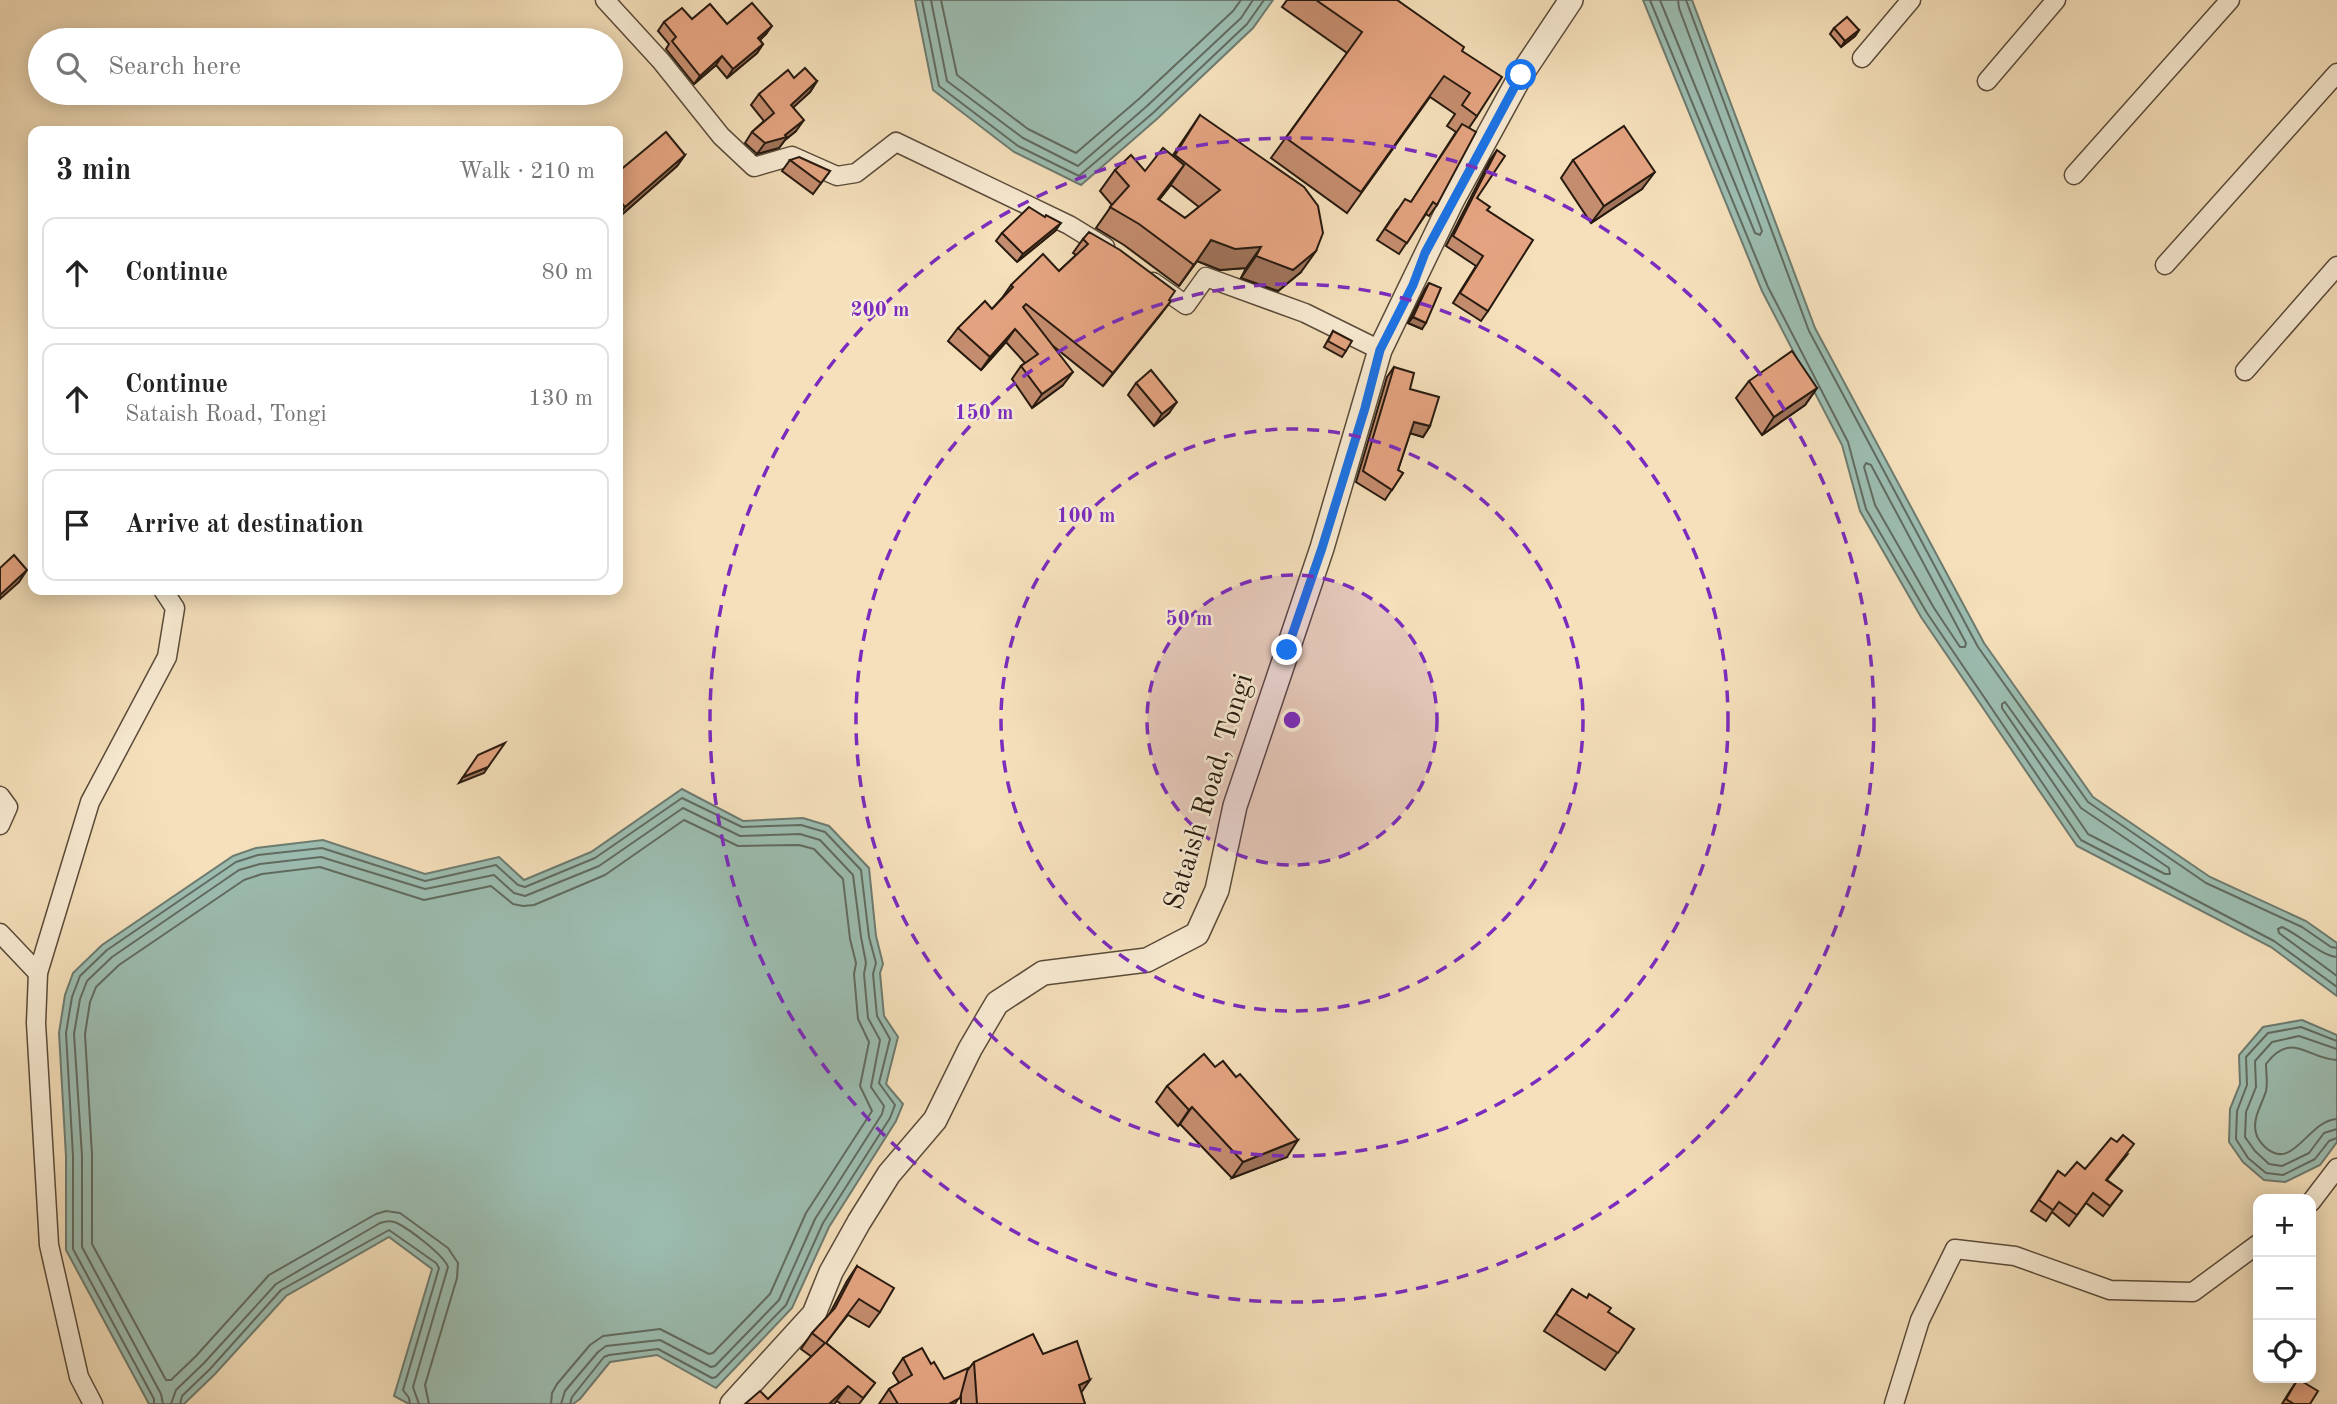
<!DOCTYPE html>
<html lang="en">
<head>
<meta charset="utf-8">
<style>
	body { margin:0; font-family:"Old Standard TT",serif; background:#f2f2f2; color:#222 }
	.controls { position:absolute; right:21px; bottom:21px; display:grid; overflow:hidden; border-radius:14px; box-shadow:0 4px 18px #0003 }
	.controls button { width:63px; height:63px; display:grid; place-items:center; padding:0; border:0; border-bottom:2px solid #e0e0e0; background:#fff; color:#222; font:35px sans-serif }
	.stop { position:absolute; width:21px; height:21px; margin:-16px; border:5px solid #1a73e8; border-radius:50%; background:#fff }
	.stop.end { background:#1a73e8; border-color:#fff; box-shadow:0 2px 7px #0008 }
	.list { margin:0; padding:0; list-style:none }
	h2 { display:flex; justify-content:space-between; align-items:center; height:91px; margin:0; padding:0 28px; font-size:30px }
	h2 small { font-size:23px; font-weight:400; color:#767676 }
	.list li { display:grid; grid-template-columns:46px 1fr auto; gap:21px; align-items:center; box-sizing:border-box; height:112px; margin:0 14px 14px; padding:0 14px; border:2px solid #e0e0e0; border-radius:14px }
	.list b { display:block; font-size:26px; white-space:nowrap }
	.list p { margin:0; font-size:23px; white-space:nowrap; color:#767676 }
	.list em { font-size:23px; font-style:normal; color:#767676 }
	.icon { flex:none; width:38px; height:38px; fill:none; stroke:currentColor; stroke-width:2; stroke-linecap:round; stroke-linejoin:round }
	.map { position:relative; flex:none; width:2337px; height:1404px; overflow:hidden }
	.search { position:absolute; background:#fff; box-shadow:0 4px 18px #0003; left:28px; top:28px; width:595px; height:77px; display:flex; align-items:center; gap:18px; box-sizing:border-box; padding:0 24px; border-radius:38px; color:#767676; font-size:26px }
	.panel { position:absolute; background:#fff; box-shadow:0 4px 18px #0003; left:28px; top:126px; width:595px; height:469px; border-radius:14px }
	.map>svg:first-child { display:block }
	.water { fill:#9cbdb1; stroke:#6d7b70; stroke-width:2 }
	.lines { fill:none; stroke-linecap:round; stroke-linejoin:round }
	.shore { stroke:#616b60; stroke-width:2 }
	.minor-casing { stroke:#5a4b3a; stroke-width:21 }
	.tertiary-casing { stroke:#5a4b3a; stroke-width:26 }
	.minor { stroke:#f8ebd3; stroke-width:18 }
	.tertiary { stroke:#f8ebd3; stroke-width:23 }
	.wall { fill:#c58d6f; stroke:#26190f; stroke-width:2; fill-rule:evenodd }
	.shaded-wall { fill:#a0735a; stroke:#26190f; stroke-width:2 }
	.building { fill:#e5a481; stroke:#26190f; stroke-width:2 }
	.route { stroke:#1a73e8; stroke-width:9 }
	.ring { fill:none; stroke:#7b2cbf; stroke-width:3.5; stroke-dasharray:12 9 }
	.labels { text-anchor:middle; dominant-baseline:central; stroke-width:5; stroke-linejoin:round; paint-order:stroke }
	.street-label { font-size:28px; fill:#26190f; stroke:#f8ebd3 }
	.centre { fill:#7b2cbf; stroke:#f8ebd3; stroke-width:3.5 }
	.ring-label { font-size:21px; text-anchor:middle; font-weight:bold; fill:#7b2cbf; stroke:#f8ebd3; stroke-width:5; stroke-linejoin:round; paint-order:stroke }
</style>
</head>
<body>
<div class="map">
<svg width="2337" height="1404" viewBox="0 0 2337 1404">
	<rect width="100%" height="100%" fill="#f5e0bb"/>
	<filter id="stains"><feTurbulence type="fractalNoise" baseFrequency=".00286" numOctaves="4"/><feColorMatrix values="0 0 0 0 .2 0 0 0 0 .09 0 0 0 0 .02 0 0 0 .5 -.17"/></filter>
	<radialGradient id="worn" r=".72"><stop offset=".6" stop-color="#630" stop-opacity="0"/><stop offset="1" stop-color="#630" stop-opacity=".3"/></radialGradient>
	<!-- water -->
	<g class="water">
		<path d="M915,0h358l-20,28 -95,90 -77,67 -67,-33 -81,-62z"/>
		<path d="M1643,0h49l123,328 169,315 109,154 117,80 96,44 31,22v53l-66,-49 -194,-101 -156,-229 -61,-106 -18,-66 -80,-154z"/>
		<path d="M682,789l61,32 60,-3 26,8 40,42 7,68 7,28 -3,9 4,43 14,21 -12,47 17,20 -7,17 -67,106 -37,81 -76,80 -59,-33 -47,7 -30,37 -7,5h-164l-15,-8 38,-127 -43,-32 -103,59 -71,78 -31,30h-35l-83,-154v-94l-7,-123 6,-38 8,-22 29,-28 131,-89 23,-8 67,-8 102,34 74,-17 25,23 67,-28z"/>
		<path d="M2302,1020l35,15v107l-17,23 -35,17 -21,-2 -21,-18 -14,-20 1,-33 10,-25 -1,-29 24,-28z"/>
	</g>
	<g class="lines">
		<!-- shore -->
		<g class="shore">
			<path d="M922,0l17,86 79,60 61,30 74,-63 94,-89 17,-24"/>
			<path d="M931,0l16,81 76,57 55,28 69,-60 94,-88 12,-18"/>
			<path d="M941,0l16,75 71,54 48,24 64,-55 93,-87 8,-11"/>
			<path d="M1650,0l118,287 80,155 18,67 61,104 154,227 193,101 63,46"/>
			<path d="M1660,0l95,233 5,2 2,-4 -83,-223 -1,-8"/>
			<path d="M1686,0l123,331 169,316 110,155 118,81 96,44 29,20 6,1"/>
			<path d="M1866,463l5,2 95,178 -1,4h-5l-26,-39 -59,-103 -11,-38z"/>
			<path d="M2005,702l76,106 88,60 1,6h-5l-77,-40 -86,-126v-4z"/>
			<path d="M2337,957c-15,-1 -39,-23 -55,-30l-4,2 1,4 58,43"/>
			<path d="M2337,1041l-36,-14 -33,6 -22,24 1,28 -10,26 -1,28 12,19 18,15 17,2 32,-16 14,-18 8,-3"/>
			<path d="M2337,1049l-38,-13 -27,6 -17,19 1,26 -10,25 -1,25 10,14 14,13 13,2 27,-13 15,-20 13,-4"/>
			<path d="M2337,1060c-30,-1 -45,-30 -71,4 0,9 2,19 0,27 -4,14 -14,27 -10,42 1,5 6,11 9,14 28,26 43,-27 72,-28"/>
			<path d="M154,1404v-5l-81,-150v-93l-7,-123 6,-36 8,-21 27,-26 129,-88 22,-7 64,-7 103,33 71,-16 22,20 7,2 70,-29 87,-60 60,29 59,-2 24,7 36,38 8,67 7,26 -3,11 4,42 13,23 -11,44 16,22 -5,13 -67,105 -37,82 -70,72 -4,1 -54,-29 -49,6 -5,2 -32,40 -2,7"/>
			<path d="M163,1404l-2,-10 -79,-147v-91l-8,-122 6,-35 7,-18 25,-24 127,-87 21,-6 61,-7 104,32 69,-14 20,18 11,3 74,-30 84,-58 57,28 60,-2 20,6 33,35 8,62 5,26 -2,11 4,44 12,22 -9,47 13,19 -2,8 -67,105 -36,81 -64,66 -4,1 -51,-27 -54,6 -8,6 -33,39 -4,13"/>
			<path d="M171,1404l5,-14 28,-27 72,-79 104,-61c6,-2 11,-3 17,0 12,6 47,32 51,44l-35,120 6,17"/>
			<path d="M180,1404l2,-8 28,-27 71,-79 108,-60 47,33 3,5 -36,122 6,8 1,6"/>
			<path d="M429,1404l-4,-19 32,-107 1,-15 -10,-15 -48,-35 -14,-2 -10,3 -107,61 -73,81 -25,24h-5l-74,-136v-89l-7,-121 5,-32 6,-15 23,-22 125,-85 18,-6 58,-7 104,33 67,-14 22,18 10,2 11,-1 71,-30 79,-55 54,26 61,-1 15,4 29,30 7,60 6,24 -2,11 4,45 11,23 -9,44 12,25 -66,102 -36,81 -57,59 -4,1 -49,-25 -57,7 -13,9 -33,39 -5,9 -1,11"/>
		</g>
		<defs>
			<g id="minor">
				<path d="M605,0l56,61 60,75 33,31 38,-11 45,20 19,-3 40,-31 173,83 36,22"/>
				<path d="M1862,58l49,-58"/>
				<path d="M1987,81l69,-81"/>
				<path d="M2074,175l156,-175"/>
				<path d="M2165,265l172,-192"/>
				<path d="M1153,282l33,23 20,-28 99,36 75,37"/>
				<path d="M2245,371l92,-105"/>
				<path d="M0,796l8,11 -8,18"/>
				<path d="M0,933l38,40"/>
				<path d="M2311,1202l26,-34"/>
				<path d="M93,1404l-14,-27 -30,-132 -13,-222 2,-50 52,-171 77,-145 8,-49 -12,-18"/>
				<path d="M1894,1404l26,-84 35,-71 60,7 95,34 83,2 65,-48"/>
			</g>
			<path id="tertiary" d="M732,1404l82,-90 17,-42 28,-50 30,-48 46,-54 35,-71 27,-46 46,-30 104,-13 50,-26 20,-44 18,-84 87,-258 58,-198 72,-149 69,-126 50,-75"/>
		</defs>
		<!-- minor casing -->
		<use href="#minor" class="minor-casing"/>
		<!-- tertiary casing -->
		<use href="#tertiary" class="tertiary-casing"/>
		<!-- minor -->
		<use href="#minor" class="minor"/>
		<!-- tertiary -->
		<use href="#tertiary" class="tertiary"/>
	</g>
	<!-- wall -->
	<g class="wall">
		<path d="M1287,0h110l65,51 15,65 -8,12 -32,77 -8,11 -3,-2 -27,40 -22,-14 20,-30 14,-8 45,-70 -9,-6 8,-12 -25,-17 -83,116 -76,-55 76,-105 -65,-46z"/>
		<path d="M692,19l35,5 39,10 -6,6 3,4 -6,9 -30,25 -11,-13 -22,19 -28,-35 3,-5 -11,-13 6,-9z"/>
		<path d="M1834,28l25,2 -4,6 -14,11 -11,-13z"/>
		<path d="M794,78l23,3 -7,11 -17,15 3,24 -11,9 -6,8 -22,6 -12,-11 7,-11 12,-11 -13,-16 8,-11z"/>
		<path d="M1200,115l101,157 -23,19 -37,-13 5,-10 -26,2 -23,-9 -18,25 -55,-41 -28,-17 16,-23 -12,-14 15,-21 30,1 28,-16zM1171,185l28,22 -14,11 -26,-18z"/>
		<path d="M1497,150l-20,48 10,12 1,101 -7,10 -28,-18 23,-37 -30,-20 44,-86z"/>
		<path d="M685,155l-8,11 -59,52v-46z"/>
		<path d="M790,160l40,11 -17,23 -31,-23z"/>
		<path d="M1573,160l69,29 -51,34 -30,-45z"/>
		<path d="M1055,231l-38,31 -21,-21 6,-8z"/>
		<path d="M1083,239l86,61 -8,14 -58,72 -50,-40 10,39 -31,23 -20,-29 9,-13 4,-3 -19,-21 -25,28 -33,-29 10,-13 34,-19 10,-11 9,-13 48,-14 17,-16 -3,-2z"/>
		<path d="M1429,283l-7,46 -14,-6 17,-34z"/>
		<path d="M1333,331l13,20 -4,6 -18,-10z"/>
		<path d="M1394,367l16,22 20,37 -7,11 -13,-4 -12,37 5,3 -18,27 -29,-18 31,-105z"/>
		<path d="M1749,381l68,7 -12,17 -43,30 -26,-37z"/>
		<path d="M1136,383l33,30 -15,13 -26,-31z"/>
		<path d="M1215,1067l72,90 -55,21 -52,-54 -2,2 -22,-24 11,-16z"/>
		<path d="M2127,1155l-20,25 15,11 -19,25 -17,-13 -17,23 -17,-14 -6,9 -15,-10 27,-40 7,5z"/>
		<path d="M857,1266l23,46 -11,15 -21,-12 -22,28 49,40 -16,21h-18l-4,-3 -3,3h-89l23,-5 44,-42 -11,-8 11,-16 17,-18 18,-34z"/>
		<path d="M1572,1289l62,40 -29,41 -61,-39z"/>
		<path d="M1043,1354l38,38 4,12h-124v-10l-6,10h-76l10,-15 10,-6 -6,-10 10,-15 28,6 13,15 23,-8 7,-9z"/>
		<path d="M2298,1379l12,25h-28l8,-13z"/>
	</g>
	<!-- shaded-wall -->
	<g class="shaded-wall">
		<path d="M772,26l-6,8 -14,12 6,-8z"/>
		<path d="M1859,30l-4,6 -14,11 4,-6z"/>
		<path d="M763,44l-6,9 -30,25 6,-9z"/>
		<path d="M722,56l-6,9 -22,19 6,-8z"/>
		<path d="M817,81l-7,11 -26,24 7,-11z"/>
		<path d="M804,120l-8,11 -11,9 -6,8 -22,6 8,-11 20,-8z"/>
		<path d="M685,155l-8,11 -59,52 7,-11z"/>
		<path d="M1184,165l-14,21 -27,34 15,-21z"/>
		<path d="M1655,172l-13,17 -51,34 13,-17z"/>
		<path d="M1061,223l-6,8 -38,31 6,-8z"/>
		<path d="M1211,240l50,7 -15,21 -26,2 -23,-9 -18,25z"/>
		<path d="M1316,251l-15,21 -23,19 -37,-13 15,-22z"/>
		<path d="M1171,301l-10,13 -58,72 10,-13z"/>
		<path d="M1413,317l13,6 -4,6 -14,-6z"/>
		<path d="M1015,329l-9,13 -25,28 9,-13z"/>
		<path d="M1073,372l-10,13 -31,23 10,-14z"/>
		<path d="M1817,388l-12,17 -43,30 12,-18z"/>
		<path d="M1177,402l-8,11 -15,13 8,-12z"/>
		<path d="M1414,422l16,4 -7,11 -17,-5z"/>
		<path d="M27,570l-8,12 -19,17v-4z"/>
		<path d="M488,767l-4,6 -25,10 4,-6z"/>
		<path d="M1192,1107l-12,17 -2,2 11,-16z"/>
		<path d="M1298,1140l-11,17 -55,21 11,-16z"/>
		<path d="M1090,1380l-14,20 3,-15z"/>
		<path d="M848,1386l-14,18h-5z"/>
	</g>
	<!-- building -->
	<g class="building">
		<path d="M1316,0h81l67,47 -2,4 40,26 -25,39 -15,-11 8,-12 -26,-17 -83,116 -75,-54 76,-106z"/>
		<path d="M752,3l20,23 -14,12 5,6 -30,25 -11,-13 -22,20 -28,-35 4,-4 -12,-15 18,-14 10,11 18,-15 17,20z"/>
		<path d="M1847,17l12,13 -14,11 -11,-13z"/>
		<path d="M805,68l12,13 -26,24 13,15 -19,15 2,2 -22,6 -13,-11 22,-19 -15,-19 29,-24 6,8z"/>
		<path d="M1200,115l104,72 14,19 5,27 -7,18 -23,19 -37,-14 5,-9 -26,2 -24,-9 -17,25 -55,-41 -29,-17 19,-21 -14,-16 16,-15 14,16 18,-23 21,17 -26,34 27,19 35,-28 -45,-35z"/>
		<path d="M1462,124l14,8 -39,73 -4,-3 -26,41 -22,-14 20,-30 6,3z"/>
		<path d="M1624,126l31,46 -51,34 -31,-46z"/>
		<path d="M666,132l19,23 -60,52 -7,-9v-26z"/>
		<path d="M1497,150l8,6 -28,42 13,9 -3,3 46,30 -45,71 -28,-18 23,-37 -30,-20z"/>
		<path d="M799,157l31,14 -9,12 -31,-23z"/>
		<path d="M1029,207l16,10 1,-2 15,8 -38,31 -21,-21z"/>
		<path d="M1089,232l31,18 55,41 -6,9 2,1 -58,72 -87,-69 -3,3 50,65 -31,22 -21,-28 17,-12 -23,-25 -25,28 -32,-29 27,-27 7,8 21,-22 -2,-2 32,-31 16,17 29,-27 -5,-5z"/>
		<path d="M1429,283l12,5 -15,35 -13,-6z"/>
		<path d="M1333,331l19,10 -6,10 -18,-10z"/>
		<path d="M1792,351l25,37 -43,29 -25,-36z"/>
		<path d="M1394,367l20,6 -4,16 29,8 -9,29 -16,-4 -16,48 5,3 -11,17 -29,-19z"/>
		<path d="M1151,370l26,32 -15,12 -26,-31z"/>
		<path d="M14,555l13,15 -27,25v-27z"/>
		<path d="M505,743l-17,24 -25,10 15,-22z"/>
		<path d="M1204,1054l11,13 8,-6 13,16 4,-3 58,66 -55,22 -51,-55 -3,3 -22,-24z"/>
		<path d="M2123,1135l11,9 -28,36 16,11 -12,15 -17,-13 -16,22 -18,-13 -6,8 -14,-10 19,-29 7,5 12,-14 8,7 26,-31 6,4z"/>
		<path d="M857,1266l37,22 -14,24 -21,-13 -33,44 49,40 -12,15 -15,-12 -19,18h-84l15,-13 8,8 57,-56 -13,-10 23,-25z"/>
		<path d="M1572,1289l15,9 2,-4 22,14 -3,4 26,17 -16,24 -62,-39z"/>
		<path d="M1033,1334l10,20 34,-13 13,39 -11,5 6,19h-108l-3,-42z"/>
		<path d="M922,1348l9,16 3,-2 10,17 24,-11 -8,30 -11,6h-51l-9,-15 23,-14 -9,-17z"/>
		<path d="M2298,1379l20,12 -8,13h-16l-8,-5z"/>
	</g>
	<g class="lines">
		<!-- route -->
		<path class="route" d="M1287,650l35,-102 43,-140 15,-58 33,-65 12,-32 96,-178"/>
	</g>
	<!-- distance rings -->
	<circle cx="1292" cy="720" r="145" fill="#7b2cbf" fill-opacity=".12"/>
	<g class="ring">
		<circle cx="1292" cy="720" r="145"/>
		<circle cx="1292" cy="720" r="291"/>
		<circle cx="1292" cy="720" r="436"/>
		<circle cx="1292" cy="720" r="582"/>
	</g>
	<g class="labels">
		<!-- street labels -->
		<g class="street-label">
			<text transform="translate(1210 792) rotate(-73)">Sataish Road, Tongi</text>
		</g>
	</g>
	<circle cx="1292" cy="720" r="10" class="centre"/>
	<g class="ring-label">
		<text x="880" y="316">200 m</text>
		<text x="984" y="419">150 m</text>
		<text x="1086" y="522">100 m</text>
		<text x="1189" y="625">50 m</text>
	</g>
	<rect width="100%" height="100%" filter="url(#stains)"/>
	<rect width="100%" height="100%" fill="url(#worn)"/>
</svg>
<div class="controls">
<button>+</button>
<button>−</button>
<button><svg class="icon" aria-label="locate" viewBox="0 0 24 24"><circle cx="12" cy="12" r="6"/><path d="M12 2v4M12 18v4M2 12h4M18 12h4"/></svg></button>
</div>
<div class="stop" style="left:1521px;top:75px"></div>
<div class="stop end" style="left:1287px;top:650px"></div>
<div class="search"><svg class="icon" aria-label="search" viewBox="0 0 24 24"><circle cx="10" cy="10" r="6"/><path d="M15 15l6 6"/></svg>Search here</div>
<section class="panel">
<h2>3 min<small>Walk · 210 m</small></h2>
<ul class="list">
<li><svg class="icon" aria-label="ahead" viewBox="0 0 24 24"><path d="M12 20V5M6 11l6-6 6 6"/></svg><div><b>Continue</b></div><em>80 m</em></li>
<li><svg class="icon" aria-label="ahead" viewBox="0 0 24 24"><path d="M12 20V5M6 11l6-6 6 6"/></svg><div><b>Continue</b><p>Sataish Road, Tongi</p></div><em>130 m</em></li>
<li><svg class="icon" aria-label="arrive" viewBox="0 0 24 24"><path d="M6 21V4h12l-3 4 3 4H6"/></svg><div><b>Arrive at destination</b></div></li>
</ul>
</section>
</div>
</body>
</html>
